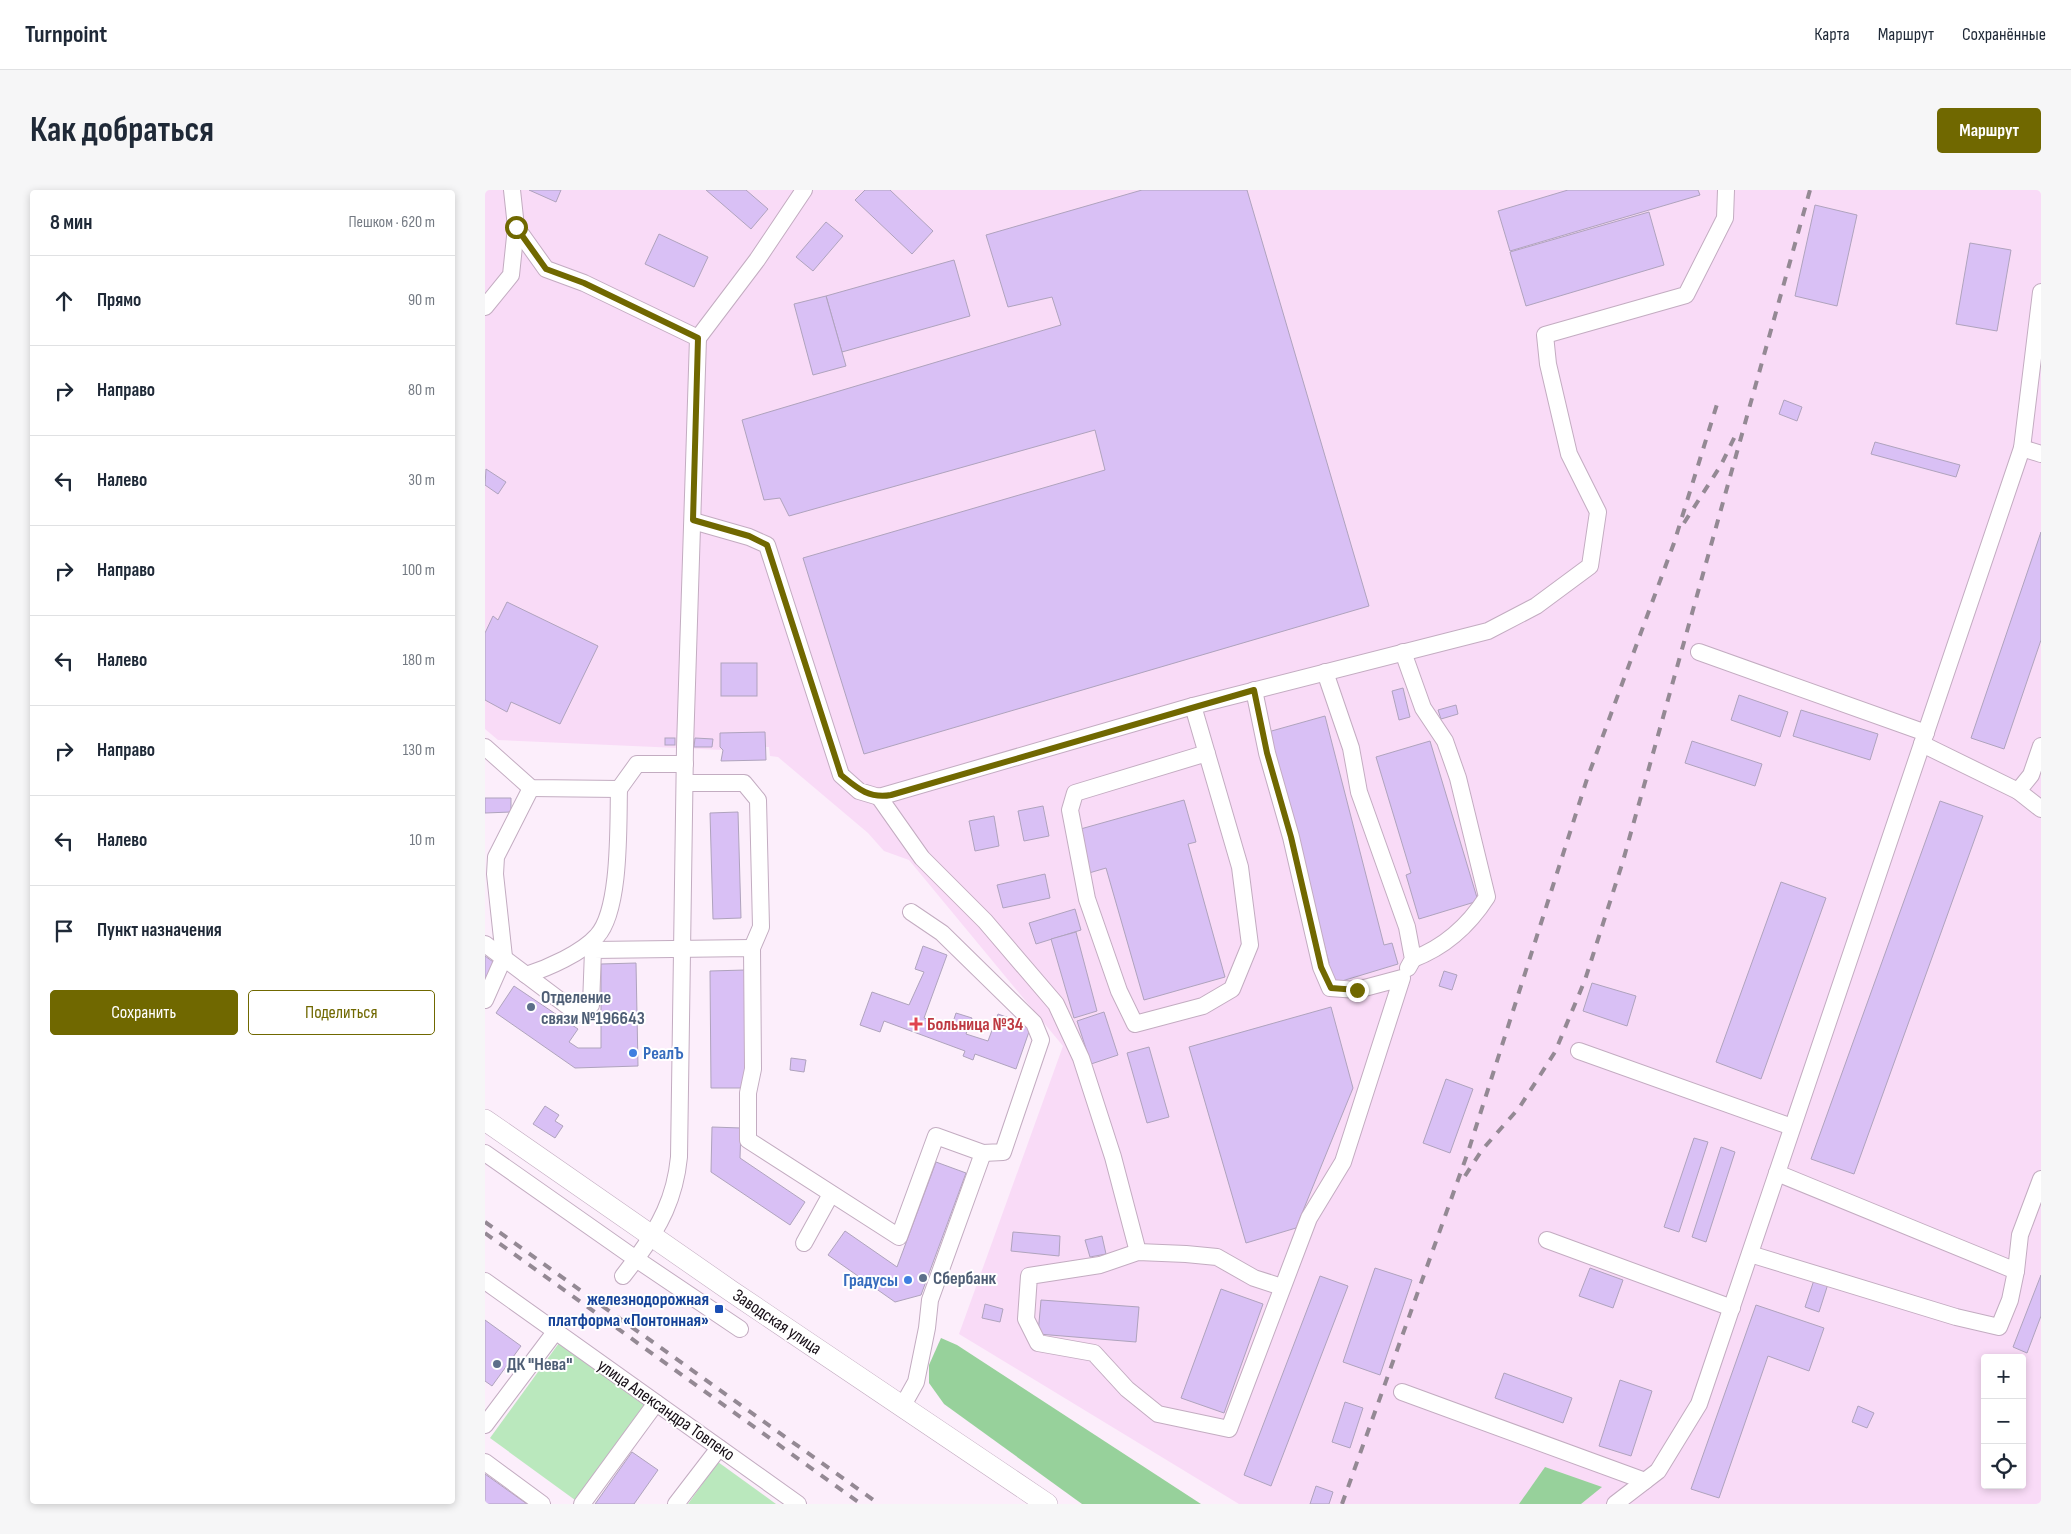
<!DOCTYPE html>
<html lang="ru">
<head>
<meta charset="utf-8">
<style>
	body { margin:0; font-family:"Sofia Sans Condensed",sans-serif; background:#f6f6f7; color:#1f2937 }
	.controls { position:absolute; right:15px; bottom:15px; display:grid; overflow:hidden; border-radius:5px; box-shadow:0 2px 8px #0003 }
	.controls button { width:45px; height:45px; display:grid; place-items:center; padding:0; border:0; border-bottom:1px solid #e0e1e3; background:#fff; color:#1f2937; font:25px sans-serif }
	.stop { position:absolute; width:15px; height:15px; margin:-11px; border:4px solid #706800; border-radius:50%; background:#fff }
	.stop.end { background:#706800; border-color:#fff; box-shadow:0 1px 5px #0008 }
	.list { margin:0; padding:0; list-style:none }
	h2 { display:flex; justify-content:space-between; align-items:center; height:65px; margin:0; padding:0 20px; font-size:21px }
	h2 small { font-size:16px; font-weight:400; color:#747a83 }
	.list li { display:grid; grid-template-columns:32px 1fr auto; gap:15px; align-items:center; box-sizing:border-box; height:90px; padding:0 20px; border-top:1px solid #e0e1e3 }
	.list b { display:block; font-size:19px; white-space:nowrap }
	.list em { font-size:16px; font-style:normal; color:#747a83 }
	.actions { display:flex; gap:10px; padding:15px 20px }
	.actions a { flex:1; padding:11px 0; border:1px solid #706800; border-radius:5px; text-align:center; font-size:18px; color:#706800 }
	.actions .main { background:#706800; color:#fff }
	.icon { flex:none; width:28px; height:28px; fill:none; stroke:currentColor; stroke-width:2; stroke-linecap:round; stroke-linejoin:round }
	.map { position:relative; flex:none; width:1556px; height:1314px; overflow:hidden; border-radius:5px }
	header { display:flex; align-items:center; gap:30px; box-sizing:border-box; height:70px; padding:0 25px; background:#fff; border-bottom:1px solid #e0e1e3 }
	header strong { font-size:24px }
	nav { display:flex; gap:28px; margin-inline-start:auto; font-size:18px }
	.intro { display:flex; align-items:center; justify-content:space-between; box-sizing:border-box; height:120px; padding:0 30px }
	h1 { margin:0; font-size:35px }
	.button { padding:12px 22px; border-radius:5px; background:#706800; color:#fff; font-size:18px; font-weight:700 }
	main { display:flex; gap:30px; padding:0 30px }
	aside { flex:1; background:#fff; border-radius:5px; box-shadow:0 2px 8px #0003 }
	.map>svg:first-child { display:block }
	.built { fill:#f9dbf7; fill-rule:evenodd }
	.green { fill:#bae8bd }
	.forest { fill:#97d19b }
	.building { fill:#d9c0f5; stroke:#afa3bd }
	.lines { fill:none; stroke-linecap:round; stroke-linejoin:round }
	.minor-casing { stroke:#c3acc1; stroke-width:18 }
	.major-casing { stroke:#c3acc1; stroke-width:22 }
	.minor { stroke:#fff; stroke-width:16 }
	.major { stroke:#fff; stroke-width:21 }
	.rail { stroke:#948994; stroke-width:4; stroke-dasharray:9 9; stroke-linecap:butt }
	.route { stroke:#706800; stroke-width:6 }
	.service-dot { fill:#5c6f8a; stroke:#fff; stroke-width:2 }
	.health-dot { fill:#e0444e; stroke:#fff; stroke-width:2 }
	.shop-dot { fill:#3f7fe0; stroke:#fff; stroke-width:2 }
	.transit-dot { fill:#1a4fb4; stroke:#fff; stroke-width:2 }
	.labels { text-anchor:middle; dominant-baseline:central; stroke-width:4; stroke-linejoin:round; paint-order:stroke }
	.service-label { font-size:18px; font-weight:bold; fill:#4e5e75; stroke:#fff; text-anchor:start }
	.health-label { font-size:18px; font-weight:bold; fill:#be3a42; stroke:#fff; text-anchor:start }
	.shop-label { font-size:18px; font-weight:bold; fill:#366cbe; stroke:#fff; text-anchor:start }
	.transit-label { font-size:18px; font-weight:bold; fill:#164399; stroke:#fff; text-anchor:end }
	.street-label { font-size:18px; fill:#160e16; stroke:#fff }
</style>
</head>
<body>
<header>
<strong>Turnpoint</strong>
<nav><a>Карта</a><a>Маршрут</a><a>Сохранённые</a></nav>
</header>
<div class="intro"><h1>Как добраться</h1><a class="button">Маршрут</a></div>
<main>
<aside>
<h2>8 мин<small>Пешком · 620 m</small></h2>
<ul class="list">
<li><svg class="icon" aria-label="ahead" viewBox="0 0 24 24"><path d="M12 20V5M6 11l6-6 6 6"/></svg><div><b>Прямо</b></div><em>90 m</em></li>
<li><svg class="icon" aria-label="right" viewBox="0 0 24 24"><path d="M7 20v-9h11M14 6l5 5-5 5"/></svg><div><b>Направо</b></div><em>80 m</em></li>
<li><svg class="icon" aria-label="left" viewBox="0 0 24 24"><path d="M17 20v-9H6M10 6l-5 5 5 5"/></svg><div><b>Налево</b></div><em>30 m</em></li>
<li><svg class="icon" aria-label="right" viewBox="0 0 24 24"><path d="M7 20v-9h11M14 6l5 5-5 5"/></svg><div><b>Направо</b></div><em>100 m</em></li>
<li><svg class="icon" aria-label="left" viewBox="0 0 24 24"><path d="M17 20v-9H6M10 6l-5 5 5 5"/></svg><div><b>Налево</b></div><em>180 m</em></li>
<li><svg class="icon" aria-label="right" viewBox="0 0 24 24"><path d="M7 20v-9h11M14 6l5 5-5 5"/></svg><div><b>Направо</b></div><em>130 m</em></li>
<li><svg class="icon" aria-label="left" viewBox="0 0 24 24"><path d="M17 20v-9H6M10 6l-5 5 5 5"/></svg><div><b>Налево</b></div><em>10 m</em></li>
<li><svg class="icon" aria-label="arrive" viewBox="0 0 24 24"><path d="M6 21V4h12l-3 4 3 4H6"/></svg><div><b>Пункт назначения</b></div></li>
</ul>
<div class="actions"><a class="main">Сохранить</a><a>Поделиться</a></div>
</aside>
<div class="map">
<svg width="1556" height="1314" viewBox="0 0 1556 1314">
	<rect width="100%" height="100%" fill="#fceefb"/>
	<!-- built -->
	<path class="built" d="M0,0h1556v1314h-802l-280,-170 104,-288 -154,-186 -25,-9 -16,-18 -90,-76 -8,-1 -1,-9h-45l-1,3 -225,-10 -13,-11zM1500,1168h37v127h-37z"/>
	<!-- green -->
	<g class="green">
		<path d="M74,1153l85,62 -69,95 -85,-62z"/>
		<path d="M233,1272l58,42h-88z"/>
	</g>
	<!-- forest -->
	<g class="forest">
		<path d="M456,1148l16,7 244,159h-119l-138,-100 -15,-21v-18z"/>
		<path d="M1060,1277l57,20 -21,17h-62z"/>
	</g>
	<!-- building -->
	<g class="building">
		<path d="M44,0h32l-5,12z"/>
		<path d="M221,0h40l22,19 -17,20z"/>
		<path d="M380,0h25l43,41 -21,23 -57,-54z"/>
		<path d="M657,0h105l122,416 -505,148 -61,-196 302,-88 -10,-40 -306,86 -9,-18 -16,2 -22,-80 319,-95 -9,-28 -44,10 -22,-72z"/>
		<path d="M1083,0h130l2,5 -190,56 -12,-40z"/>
		<path d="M1330,15l42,10 -20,91 -42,-10z"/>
		<path d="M1164,22l15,53 -138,41 -16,-54z"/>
		<path d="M341,32l17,14 -30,35 -17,-14z"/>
		<path d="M174,44l49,23 -14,30 -49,-23z"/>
		<path d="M1485,53l41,7 -14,81 -41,-7z"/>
		<path d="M469,70l16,56 -128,36 -16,-56z"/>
		<path d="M341,106l20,70 -33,9 -19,-71z"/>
		<path d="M1299,210l18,7 -5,14 -18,-7z"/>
		<path d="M1390,252l85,23 -4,12 -85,-23z"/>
		<path d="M1,279l20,13 -8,12 -13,-9z"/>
		<path d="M1556,342v108l-37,109 -33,-11z"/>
		<path d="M22,412l91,44 -38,78 -49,-22 -4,10 -22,-12v-67l8,-17 5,4z"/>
		<rect x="236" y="473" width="36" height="33"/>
		<path d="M918,498l7,29 -11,3 -7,-29z"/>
		<path d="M1254,505l49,17 -8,25 -49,-17z"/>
		<path d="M971,515l2,9 -17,5 -3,-9z"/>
		<path d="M1316,520l77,24 -8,26 -77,-24z"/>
		<path d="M840,526l59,229 8,-2 6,21 -66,20 -9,-18 6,-3 -61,-231z"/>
		<path d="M280,542l1,28 -45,1 2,-11 -3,-3v-14z"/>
		<rect x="180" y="548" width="10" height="7"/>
		<path d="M210,548l18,1 -1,8h-18z"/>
		<path d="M945,551l48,160 -59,18 -13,-44 5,-2 -35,-116z"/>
		<path d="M1207,551l70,23 -7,22 -70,-23z"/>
		<path d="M0,608h26v14l-26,1z"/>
		<path d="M699,610l12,42 -8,2 37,133 -81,23 -38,-132 -17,5 -12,-43z"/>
		<path d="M1455,611l43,15 -129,358 -43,-15z"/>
		<path d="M558,616l6,30 -25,5 -6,-30z"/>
		<path d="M253,622l3,106 -28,1 -3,-106z"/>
		<path d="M509,626l5,30 -24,5 -6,-30z"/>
		<path d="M560,684l5,24 -47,10 -6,-23z"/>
		<path d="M1296,692l45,16 -65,181 -45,-17z"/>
		<path d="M590,719l6,21 -45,14 -7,-21z"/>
		<path d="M591,742l21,79 -23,7 -23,-79z"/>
		<path d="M438,756l24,9 -23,63 27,10 5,-15 16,5 -6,16 22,7 10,-27 33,12 -15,43 -41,-15 -2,6 -10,-4 2,-5 -81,-30 -4,11 -20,-7 12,-33 37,13 15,-33 -9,-3z"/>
		<path d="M0,766l11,8 -11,15z"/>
		<path d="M151,773l2,103 -63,2 -79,-55 18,-27 64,43 -9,13 9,6h23v-84z"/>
		<path d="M260,780l1,118h-35l-1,-117z"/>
		<path d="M959,781l13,4 -5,15 -13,-4z"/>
		<path d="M1107,793l44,13 -9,30 -44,-15z"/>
		<path d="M846,817l22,81 -57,140 -50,15 -57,-196z"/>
		<path d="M619,822l14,43 -27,9 -14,-43z"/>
		<path d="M664,857l20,70 -22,6 -20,-70z"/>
		<path d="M306,868l15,2 -2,12 -14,-2z"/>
		<path d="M961,889l27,10 -23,64 -27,-10z"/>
		<path d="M60,916l14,9 -4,6 8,5 -8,12 -22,-14z"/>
		<path d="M227,937l29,1 -1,30 65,44 -15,23 -79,-53z"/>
		<path d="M1209,948l14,4 -29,90 -15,-5z"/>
		<path d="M1236,957l14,5 -29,90 -14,-5z"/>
		<path d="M451,972l30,11 -45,122 -26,7 -67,-47 17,-24 52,36z"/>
		<path d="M528,1042l47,4 -1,20 -48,-5z"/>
		<path d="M617,1046l4,18 -16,3 -5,-17z"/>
		<path d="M890,1078l37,12 -32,95 -37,-13z"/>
		<path d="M1105,1078l33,12 -10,28 -34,-12z"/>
		<path d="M1556,1085v41l-14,37 -14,-6z"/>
		<path d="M835,1086l28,10 -77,200 -27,-11z"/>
		<path d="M1329,1090l14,4 -9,28 -14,-5z"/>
		<path d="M736,1099l42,15 -39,109 -43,-15z"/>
		<path d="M556,1110l98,7 -3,35 -98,-8z"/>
		<path d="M500,1114l18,5 -3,13 -18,-4z"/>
		<path d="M1271,1115l68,23 -15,43 -41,-15 -49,142 -28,-9z"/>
		<path d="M0,1130l36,26 -29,40 -7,-5z"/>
		<path d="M1019,1183l68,25 -9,25 -68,-25z"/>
		<path d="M1135,1190l32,11 -21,65 -32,-10z"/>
		<path d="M860,1212l18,6 -13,40 -18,-6z"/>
		<path d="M1373,1216l16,7 -7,15 -15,-6z"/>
		<path d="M147,1262l26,18 -24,34h-39z"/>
		<path d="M0,1284l42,30h-42z"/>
		<path d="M831,1296l17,6 -4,12h-19z"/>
	</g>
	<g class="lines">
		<defs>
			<g id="minor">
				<path d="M27,0l4,37 30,42 38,14 114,55 -13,409 -6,410c-4,41 -19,69 -43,102l104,70"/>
				<path d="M0,117l26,-32 5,-48"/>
				<path d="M213,148l59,-78 47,-70"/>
				<path d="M1537,258l19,6"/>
				<path d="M208,331l56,16 18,8 74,230 18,16 20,6 314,-91 295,-75 48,-25 54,-40 8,-54 -29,-58 -21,-90 -3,-29 141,-40 39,-77 1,-28"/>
				<path d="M918,462l20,56 22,33 13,37 29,119c-18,28 -42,50 -74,62"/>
				<path d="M1214,462l227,81"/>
				<path d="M840,482l26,76 8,44 48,135 6,32 -5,9"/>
				<path d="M769,500l13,63 24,84 30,130 9,21 27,2 45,-12 -59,184 -34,56 -80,211 -71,-15 -31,-25 -33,-36 -56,-10 -12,-24 3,-43 71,-11 38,-13 48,2 31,3 37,21 28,9"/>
				<path d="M708,516l47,161 10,78 -18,44 -29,17 -68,18 -16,-33 -32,-92 -17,-89 5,-17 132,-40"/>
				<path d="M1437,554l96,47 13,-16 10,-29"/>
				<path d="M0,557l46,41 88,1 18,-25h48"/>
				<path d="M200,593h59l14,17 3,127 -9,21"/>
				<path d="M1533,601l23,18"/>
				<path d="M394,607l43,61 63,63 71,83 25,54 32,99 25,95"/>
				<path d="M426,722l31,21 92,90 7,17 -38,112 -20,1"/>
				<path d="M0,754l93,70 13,-9 2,-55 159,-2 1,121 -5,24v47l151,97 37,-101 47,17 -53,147 -3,28 -11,54 -14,25"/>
				<path d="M41,785c22,-7 56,-22 71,-39 24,-26 21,-112 22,-147"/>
				<path d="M0,810l19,-43 -9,-83 1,-17 35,-69"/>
				<path d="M1094,861l213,76"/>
				<path d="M0,963l151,106 -13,17"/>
				<path d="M1292,983l239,98 4,-36 21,-56"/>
				<path d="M1062,1050l185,68"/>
				<path d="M319,1053l27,-49"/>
				<path d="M1265,1064l206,63 43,10 11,-27 6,-29"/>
				<path d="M0,1091l313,223"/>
				<path d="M917,1202l243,89"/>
				<path d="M0,1235l70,-93"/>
				<path d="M0,1272l57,42"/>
				<path d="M97,1314l74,-101"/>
				<path d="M191,1314l43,-56"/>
				<path d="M1130,1314l43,-33 41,-67 323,-956 19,-156"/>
			</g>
			<path id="major" d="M0,930l246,171 316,213"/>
		</defs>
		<!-- minor casing -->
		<use href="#minor" class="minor-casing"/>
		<!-- major casing -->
		<use href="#major" class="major-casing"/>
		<!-- minor -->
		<use href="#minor" class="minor"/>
		<!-- major -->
		<use href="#major" class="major"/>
		<!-- rail -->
		<g class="rail">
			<path d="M1199,333l37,-58 17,-35"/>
			<path d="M980,986l17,-26 37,-42 36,-56 30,-72 38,-119 187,-671"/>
			<path d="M0,1032l394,282"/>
			<path d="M0,1043l376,271"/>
			<path d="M857,1314l126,-352 119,-373 87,-236 44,-142"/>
		</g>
	</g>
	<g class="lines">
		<!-- route -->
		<path class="route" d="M31,37l30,42 38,14 114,55 -5,182 56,16 18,9 74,230c16,13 28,24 50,20l363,-105 13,63 24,84 30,130 10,21 26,2"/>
	</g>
	<!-- markers -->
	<g class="service-dot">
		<circle cx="46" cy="817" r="5"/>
		<circle cx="438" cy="1088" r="5"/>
		<circle cx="12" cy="1174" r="5"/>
	</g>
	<path class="health-dot" d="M428.5 826.5h5v5h5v5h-5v5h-5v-5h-5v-5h5z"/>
	<g class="shop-dot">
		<circle cx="148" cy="863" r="5"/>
		<circle cx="423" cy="1090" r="5"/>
	</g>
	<rect class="transit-dot" x="229" y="1114" width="10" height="10" rx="2.5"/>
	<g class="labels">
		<!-- service labels -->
		<g class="service-label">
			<text x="56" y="807">Отделение<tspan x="56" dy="21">связи №196643</tspan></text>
			<text x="448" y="1088">Сбербанк</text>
			<text x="22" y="1174">ДК "Нева"</text>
		</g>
		<!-- health labels -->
		<g class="health-label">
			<text x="442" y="834">Больница №34</text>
		</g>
		<!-- shop labels -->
		<g class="shop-label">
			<text x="158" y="863">РеалЪ</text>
			<text x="413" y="1090" text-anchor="end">Градусы</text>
		</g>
		<!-- transit labels -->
		<g class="transit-label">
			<text x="224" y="1109">железнодорожная<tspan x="224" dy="21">платформа «Понтонная»</tspan></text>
		</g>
		<!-- street labels -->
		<g class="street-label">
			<text transform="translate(292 1132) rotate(34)">Заводская улица</text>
			<text transform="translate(181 1220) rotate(35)">улица Александра Товпеко</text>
		</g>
	</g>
</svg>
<div class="controls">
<button>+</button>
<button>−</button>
<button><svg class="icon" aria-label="locate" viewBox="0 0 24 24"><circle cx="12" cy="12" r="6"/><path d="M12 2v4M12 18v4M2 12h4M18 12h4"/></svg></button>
</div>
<div class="stop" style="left:31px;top:37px"></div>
<div class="stop end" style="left:872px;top:800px"></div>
</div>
</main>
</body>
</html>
